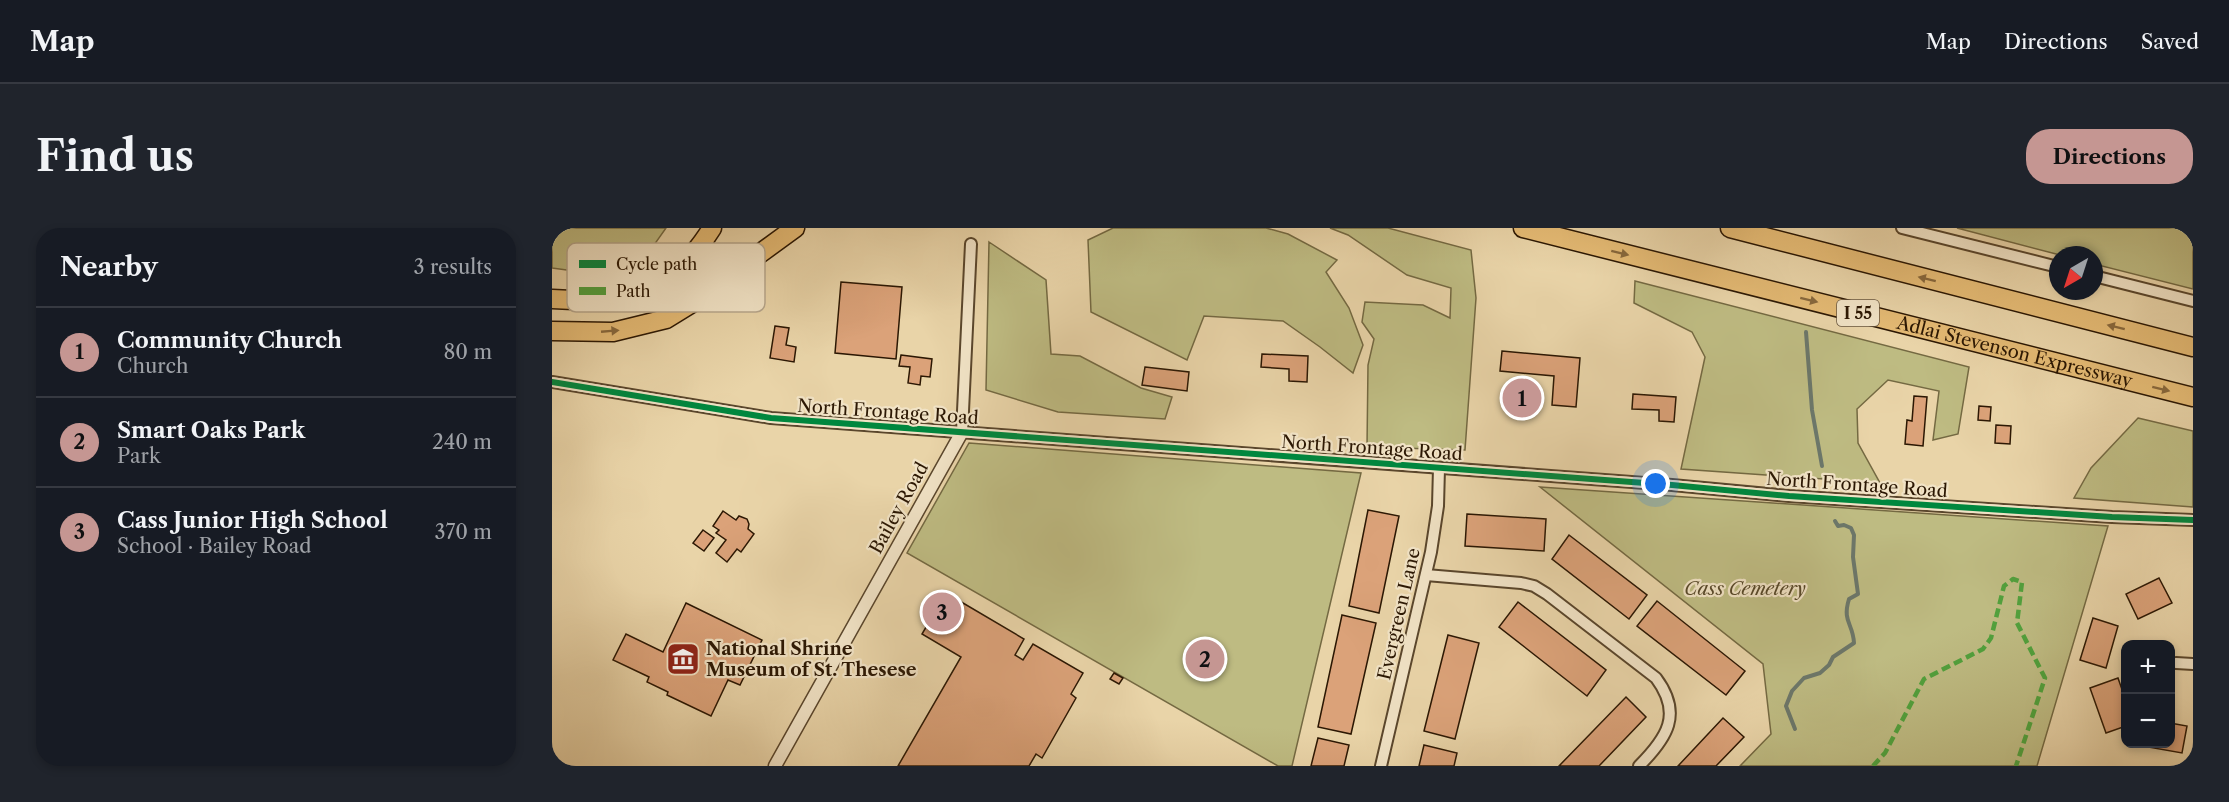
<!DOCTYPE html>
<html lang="en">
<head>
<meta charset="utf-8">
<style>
	body { margin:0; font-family:"Libre Caslon Text",serif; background:#20242c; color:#f1f3f6 }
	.controls { position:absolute; right:18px; bottom:18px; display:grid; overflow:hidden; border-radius:12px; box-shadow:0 3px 9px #0003 }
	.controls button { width:54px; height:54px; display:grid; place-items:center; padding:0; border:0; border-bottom:2px solid #363941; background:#171b24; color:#f1f3f6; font:30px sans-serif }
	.compass { position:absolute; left:1497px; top:18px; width:54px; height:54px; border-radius:50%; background:#171b24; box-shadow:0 3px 9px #0003; rotate:219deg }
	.you { position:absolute; left:1104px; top:256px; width:21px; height:21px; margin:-15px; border:4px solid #fff; border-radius:50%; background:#1a73e8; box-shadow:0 0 0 9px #1a73e833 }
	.badge { display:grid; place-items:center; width:39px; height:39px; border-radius:50%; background:#c59692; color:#111; font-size:20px; font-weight:700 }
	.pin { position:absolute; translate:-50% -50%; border:3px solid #fff; box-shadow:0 2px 6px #0006 }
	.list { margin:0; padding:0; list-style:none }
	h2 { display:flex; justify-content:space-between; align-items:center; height:78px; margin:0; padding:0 24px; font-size:26px }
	h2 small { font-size:20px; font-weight:400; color:#9ea1a6 }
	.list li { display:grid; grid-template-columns:39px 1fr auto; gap:18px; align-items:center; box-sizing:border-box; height:90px; padding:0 24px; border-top:2px solid #363941 }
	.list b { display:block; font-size:22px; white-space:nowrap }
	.list p { margin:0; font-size:20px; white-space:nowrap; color:#9ea1a6 }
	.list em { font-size:20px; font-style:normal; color:#9ea1a6 }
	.map { position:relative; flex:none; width:1641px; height:538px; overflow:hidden; border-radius:24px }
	header { display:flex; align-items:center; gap:36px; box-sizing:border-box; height:84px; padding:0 30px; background:#171b24; border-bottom:2px solid #363941 }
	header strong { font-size:28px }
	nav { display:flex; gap:33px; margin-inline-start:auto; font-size:21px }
	.intro { display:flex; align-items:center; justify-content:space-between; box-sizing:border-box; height:144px; padding:0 36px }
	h1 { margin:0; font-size:42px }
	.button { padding:15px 27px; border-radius:24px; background:#c59692; color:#111; font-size:21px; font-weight:700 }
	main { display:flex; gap:36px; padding:0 36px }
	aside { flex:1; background:#171b24; border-radius:24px; box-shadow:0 3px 9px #0003 }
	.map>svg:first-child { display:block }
	.green { fill:#bebb82; stroke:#746942; stroke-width:1.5 }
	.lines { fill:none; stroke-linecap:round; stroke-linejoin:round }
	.stream { stroke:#6c776a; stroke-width:4 }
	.building { fill:#dba279; stroke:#2b1703; stroke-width:1.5 }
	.minor-casing { stroke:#5a462c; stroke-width:14 }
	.tertiary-casing { stroke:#5a462c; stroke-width:15 }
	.motorway-casing { stroke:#2b1703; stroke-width:21 }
	.minor { stroke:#f1e3c6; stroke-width:10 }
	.tertiary { stroke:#f1e3c6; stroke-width:12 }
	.motorway { stroke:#e4ba74; stroke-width:18 }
	.quiet { stroke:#51a13d; stroke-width:4.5; stroke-dasharray:9 4.5; stroke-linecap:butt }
	.cycleway-casing { stroke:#f1e3c6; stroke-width:10 }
	.cycleway { stroke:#00873e; stroke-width:6 }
	.oneway { fill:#88683c }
	.labels { text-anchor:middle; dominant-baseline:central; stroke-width:4.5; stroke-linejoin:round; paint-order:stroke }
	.shield { fill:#f1e3c6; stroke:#66543e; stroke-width:1.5 }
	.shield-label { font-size:16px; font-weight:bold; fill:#2b1703 }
	.street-label { font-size:18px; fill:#2b1703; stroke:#f1e3c6 }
	.park-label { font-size:18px; font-style:italic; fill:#574829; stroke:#f1e3c6 }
	.poi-label { font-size:18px; font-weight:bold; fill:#2b1703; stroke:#f1e3c6; text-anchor:start }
	.key { fill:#f1e3c6; stroke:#b6a68c; stroke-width:1.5 }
	.key-label { font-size:16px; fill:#2b1703 }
</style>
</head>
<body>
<header>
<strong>Map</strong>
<nav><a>Map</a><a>Directions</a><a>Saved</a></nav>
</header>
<div class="intro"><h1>Find us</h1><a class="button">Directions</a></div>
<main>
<aside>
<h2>Nearby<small>3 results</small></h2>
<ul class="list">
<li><span class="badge">1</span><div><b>Community Church</b><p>Church</p></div><em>80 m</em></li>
<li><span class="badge">2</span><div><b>Smart Oaks Park</b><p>Park</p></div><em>240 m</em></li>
<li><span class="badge">3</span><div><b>Cass Junior High School</b><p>School · Bailey Road</p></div><em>370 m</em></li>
</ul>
</aside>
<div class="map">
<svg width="1641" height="538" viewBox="0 0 1641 538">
	<rect width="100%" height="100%" fill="#e9d4a8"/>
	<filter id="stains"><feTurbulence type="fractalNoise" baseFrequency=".00333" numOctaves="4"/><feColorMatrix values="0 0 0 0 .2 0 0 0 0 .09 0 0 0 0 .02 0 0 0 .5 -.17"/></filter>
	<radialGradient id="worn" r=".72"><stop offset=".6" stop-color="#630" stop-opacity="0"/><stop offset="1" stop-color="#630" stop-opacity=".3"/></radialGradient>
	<!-- green -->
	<g class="green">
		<path d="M0,0h114l-19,27 -51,19 -44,-6z"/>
		<path d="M561,0h153l22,6 49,26 -11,12 23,36 14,37 -10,28 -33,-26 -37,-26 -79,-5 -17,44 -96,-48 -3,-72z"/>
		<path d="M778,0h58l83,22 5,48 -11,152 -98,-3 1,-82 6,-26 -12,-17 3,-20 58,3 27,13 1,-30 -44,-13 -59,-40z"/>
		<path d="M1405,0h236v61l-99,-25v-9h-34z"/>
		<path d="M437,14l57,38 5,74 29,2 61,32 31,9 -7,22 -107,-7 -72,-22z"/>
		<path d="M1083,53l334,86 -11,67 -25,6 6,-49 -51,-11 -31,29 1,34 22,40 -199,-14 24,-112 -13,-25 -58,-29z"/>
		<path d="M1586,190l55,13v76l-119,-9 17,-30z"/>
		<path d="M417,215l392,30 -69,293h-14l-371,-213z"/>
		<path d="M988,259l568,39 -71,240h-297l31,-32 -8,-70z"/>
	</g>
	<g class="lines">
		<!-- stream -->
		<g class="stream">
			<path d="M1254,104l6,78 10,56"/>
			<path d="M1243,501l-9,-23 6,-15 12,-13 16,-5 9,-8 4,-8 21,-14c-1,-20 -12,-21 -5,-44l9,-5 -5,-37 1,-22 -3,-7 -7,-3 -6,1 -3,-5"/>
		</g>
	</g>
	<!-- building -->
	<g class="building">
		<path d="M289,54l61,5 -6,72 -61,-6z"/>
		<path d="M223,98l14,2 -3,17 10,2 -2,15 -24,-4z"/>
		<path d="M950,123l78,7 -4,49 -24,-2 2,-29 -54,-5z"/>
		<path d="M710,126l46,2 -1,26 -18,-1v-12l-28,-2z"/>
		<path d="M349,127l31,4 -2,18 -9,-1 -1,9 -12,-2 2,-16 -11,-1z"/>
		<path d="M593,139l44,5 -2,19 -45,-6z"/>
		<path d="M1081,166l43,3 -2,25 -15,-1v-11l-27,-1z"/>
		<path d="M1362,168l13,1 -4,49 -18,-2 2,-24 5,1z"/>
		<path d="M1427,178l12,1 -1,14 -12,-1z"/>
		<path d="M1444,197l15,1 -1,18 -15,-1z"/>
		<path d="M816,282l31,6 -20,97 -30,-7z"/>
		<path d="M171,283l13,9 3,-4 8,3 2,5 -1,5 6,5 -13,18 -4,-3 -10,13 -11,-9 10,-13 -10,-7 3,-3 -6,-4z"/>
		<path d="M915,286l79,5 -2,32 -79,-5z"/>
		<path d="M151,302l11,8 -10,13 -11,-8z"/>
		<path d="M1017,307l78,60 -18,24 -77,-60z"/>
		<path d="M1607,350l13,25 -34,16 -12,-25z"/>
		<path d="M394,365l78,46 -9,16 8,5 10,-16 50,29 -12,21 5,4 -34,60 -6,-4 -7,12h-131l63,-109 -39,-23z"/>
		<path d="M1105,373l88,70 -19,24 -89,-69z"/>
		<path d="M966,374l88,68 -19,26 -88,-69z"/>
		<path d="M134,375l76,37 -22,45 -12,-5 -17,36 -44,-21 1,-3 -21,-10 2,-5 -36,-17 13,-26 37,18z"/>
		<path d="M790,387l34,8 -25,111 -33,-7z"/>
		<path d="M1541,390l25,8 -12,42 -26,-8z"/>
		<path d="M896,407l31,8 -24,96 -31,-8z"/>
		<path d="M562,445l9,5 -4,6 -9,-5z"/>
		<path d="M1566,450l8,23v25l-20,7 -16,-45z"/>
		<path d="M1074,469l20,20 -47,49h-40z"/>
		<path d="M1171,490l21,19 -28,29h-38z"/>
		<path d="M1618,495l17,3 -5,27 -34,-6 1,-3h21z"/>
		<path d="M766,510l31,7 -5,21h-33z"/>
		<path d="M872,517l33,8 -3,13h-35z"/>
	</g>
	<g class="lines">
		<defs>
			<g id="minor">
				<path d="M1350,0l156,39"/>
				<path d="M1542,48l99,25"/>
				<path d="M0,154l219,36 901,67 117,11 323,21 81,3"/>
				<path d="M410,204l9,-188"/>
				<path d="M874,347l95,8 13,3 13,8 109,84c27,36 11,60 -17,88"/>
				<path d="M1624,435l17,1"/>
				<path d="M829,538l50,-214 7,-46 1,-38"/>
			</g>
			<path id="tertiary" d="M223,538l187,-334"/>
			<g id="motorway">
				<path id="s1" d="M971,0l670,169"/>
				<path d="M1178,0l463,119"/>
				<path d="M0,71c74,5 119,-5 160,-71"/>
				<path d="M0,103l61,1 53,-13 26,-16 103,-75"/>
			</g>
		</defs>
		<!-- minor casing -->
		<use href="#minor" class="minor-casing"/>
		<!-- tertiary casing -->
		<use href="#tertiary" class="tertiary-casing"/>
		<!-- motorway casing -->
		<use href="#motorway" class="motorway-casing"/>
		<!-- minor -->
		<use href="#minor" class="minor"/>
		<!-- tertiary -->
		<use href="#tertiary" class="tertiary"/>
		<!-- motorway -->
		<use href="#motorway" class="motorway"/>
		<!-- quiet -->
		<path class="quiet" d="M1321,538l12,-13 39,-74 59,-30 8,-11 13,-52 9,-7 9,3 -5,41 28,55 -29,88"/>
		<defs>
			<path id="cycleway" d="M0,154l219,36 901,67 117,11 323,21 81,3"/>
		</defs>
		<!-- cycleway casing -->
		<use href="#cycleway" class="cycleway-casing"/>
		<!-- cycleway -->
		<use href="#cycleway" class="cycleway"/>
	</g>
	<!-- one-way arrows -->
	<defs><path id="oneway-solid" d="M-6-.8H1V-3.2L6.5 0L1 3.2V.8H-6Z" transform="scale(1.5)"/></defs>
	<g class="oneway">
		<use href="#oneway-solid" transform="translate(1068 25) rotate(14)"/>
		<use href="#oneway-solid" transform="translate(1375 51) rotate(-166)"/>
		<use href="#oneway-solid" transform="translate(1257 72) rotate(14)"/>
		<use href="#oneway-solid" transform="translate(1564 99) rotate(-166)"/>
		<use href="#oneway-solid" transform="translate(58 103) rotate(-5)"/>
		<use href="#oneway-solid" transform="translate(1609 161) rotate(14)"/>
	</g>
	<!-- icons -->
	<defs>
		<symbol id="museum-square" viewBox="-11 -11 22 22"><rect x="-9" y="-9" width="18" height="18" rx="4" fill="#8f2418" stroke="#f1e3c6"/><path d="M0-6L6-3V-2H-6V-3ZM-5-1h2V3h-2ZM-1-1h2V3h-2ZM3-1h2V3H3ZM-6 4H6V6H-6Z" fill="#fff"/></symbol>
	</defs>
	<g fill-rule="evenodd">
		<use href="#museum-square" x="112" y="412" width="38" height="38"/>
	</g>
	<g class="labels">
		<!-- shield labels -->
		<rect class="shield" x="1285" y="72" width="42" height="26" rx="4.5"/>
		<g class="shield-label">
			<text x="1306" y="85">I 55</text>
		</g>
		<!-- street labels -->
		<g class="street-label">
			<text stroke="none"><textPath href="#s1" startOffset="507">Adlai Stevenson Expressway</textPath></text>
			<text transform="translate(336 184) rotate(4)">North Frontage Road</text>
			<text transform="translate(820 220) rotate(4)">North Frontage Road</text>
			<text transform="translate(1305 257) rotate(4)">North Frontage Road</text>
			<text transform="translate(347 280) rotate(-61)">Bailey Road</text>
			<text transform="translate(847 386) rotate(-77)">Evergreen Lane</text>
		</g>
		<!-- park labels -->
		<g class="park-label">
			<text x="1193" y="361">Cass Cemetery</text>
		</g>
		<!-- poi labels -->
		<g class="poi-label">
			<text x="154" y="421">National Shrine<tspan x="154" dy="21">Museum of St. Thesese</tspan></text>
		</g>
	</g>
	<!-- legend -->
	<rect x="15" y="15" width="198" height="69" rx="9" class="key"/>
	<rect x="27" y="32" width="27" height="8" fill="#00873e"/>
	<rect x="27" y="59" width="27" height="8" fill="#51a13d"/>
	<g class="key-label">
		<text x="64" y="42">Cycle path</text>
		<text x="64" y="69">Path</text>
	</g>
	<rect width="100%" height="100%" filter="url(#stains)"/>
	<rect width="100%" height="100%" fill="url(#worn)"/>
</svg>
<div class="controls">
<button>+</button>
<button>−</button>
</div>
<svg class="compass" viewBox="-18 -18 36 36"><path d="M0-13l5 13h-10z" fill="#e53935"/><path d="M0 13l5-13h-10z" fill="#9ea1a6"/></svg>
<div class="you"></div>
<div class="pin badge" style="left:970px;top:170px">1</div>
<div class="pin badge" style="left:653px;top:431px">2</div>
<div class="pin badge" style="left:390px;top:384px">3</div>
</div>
</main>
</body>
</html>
